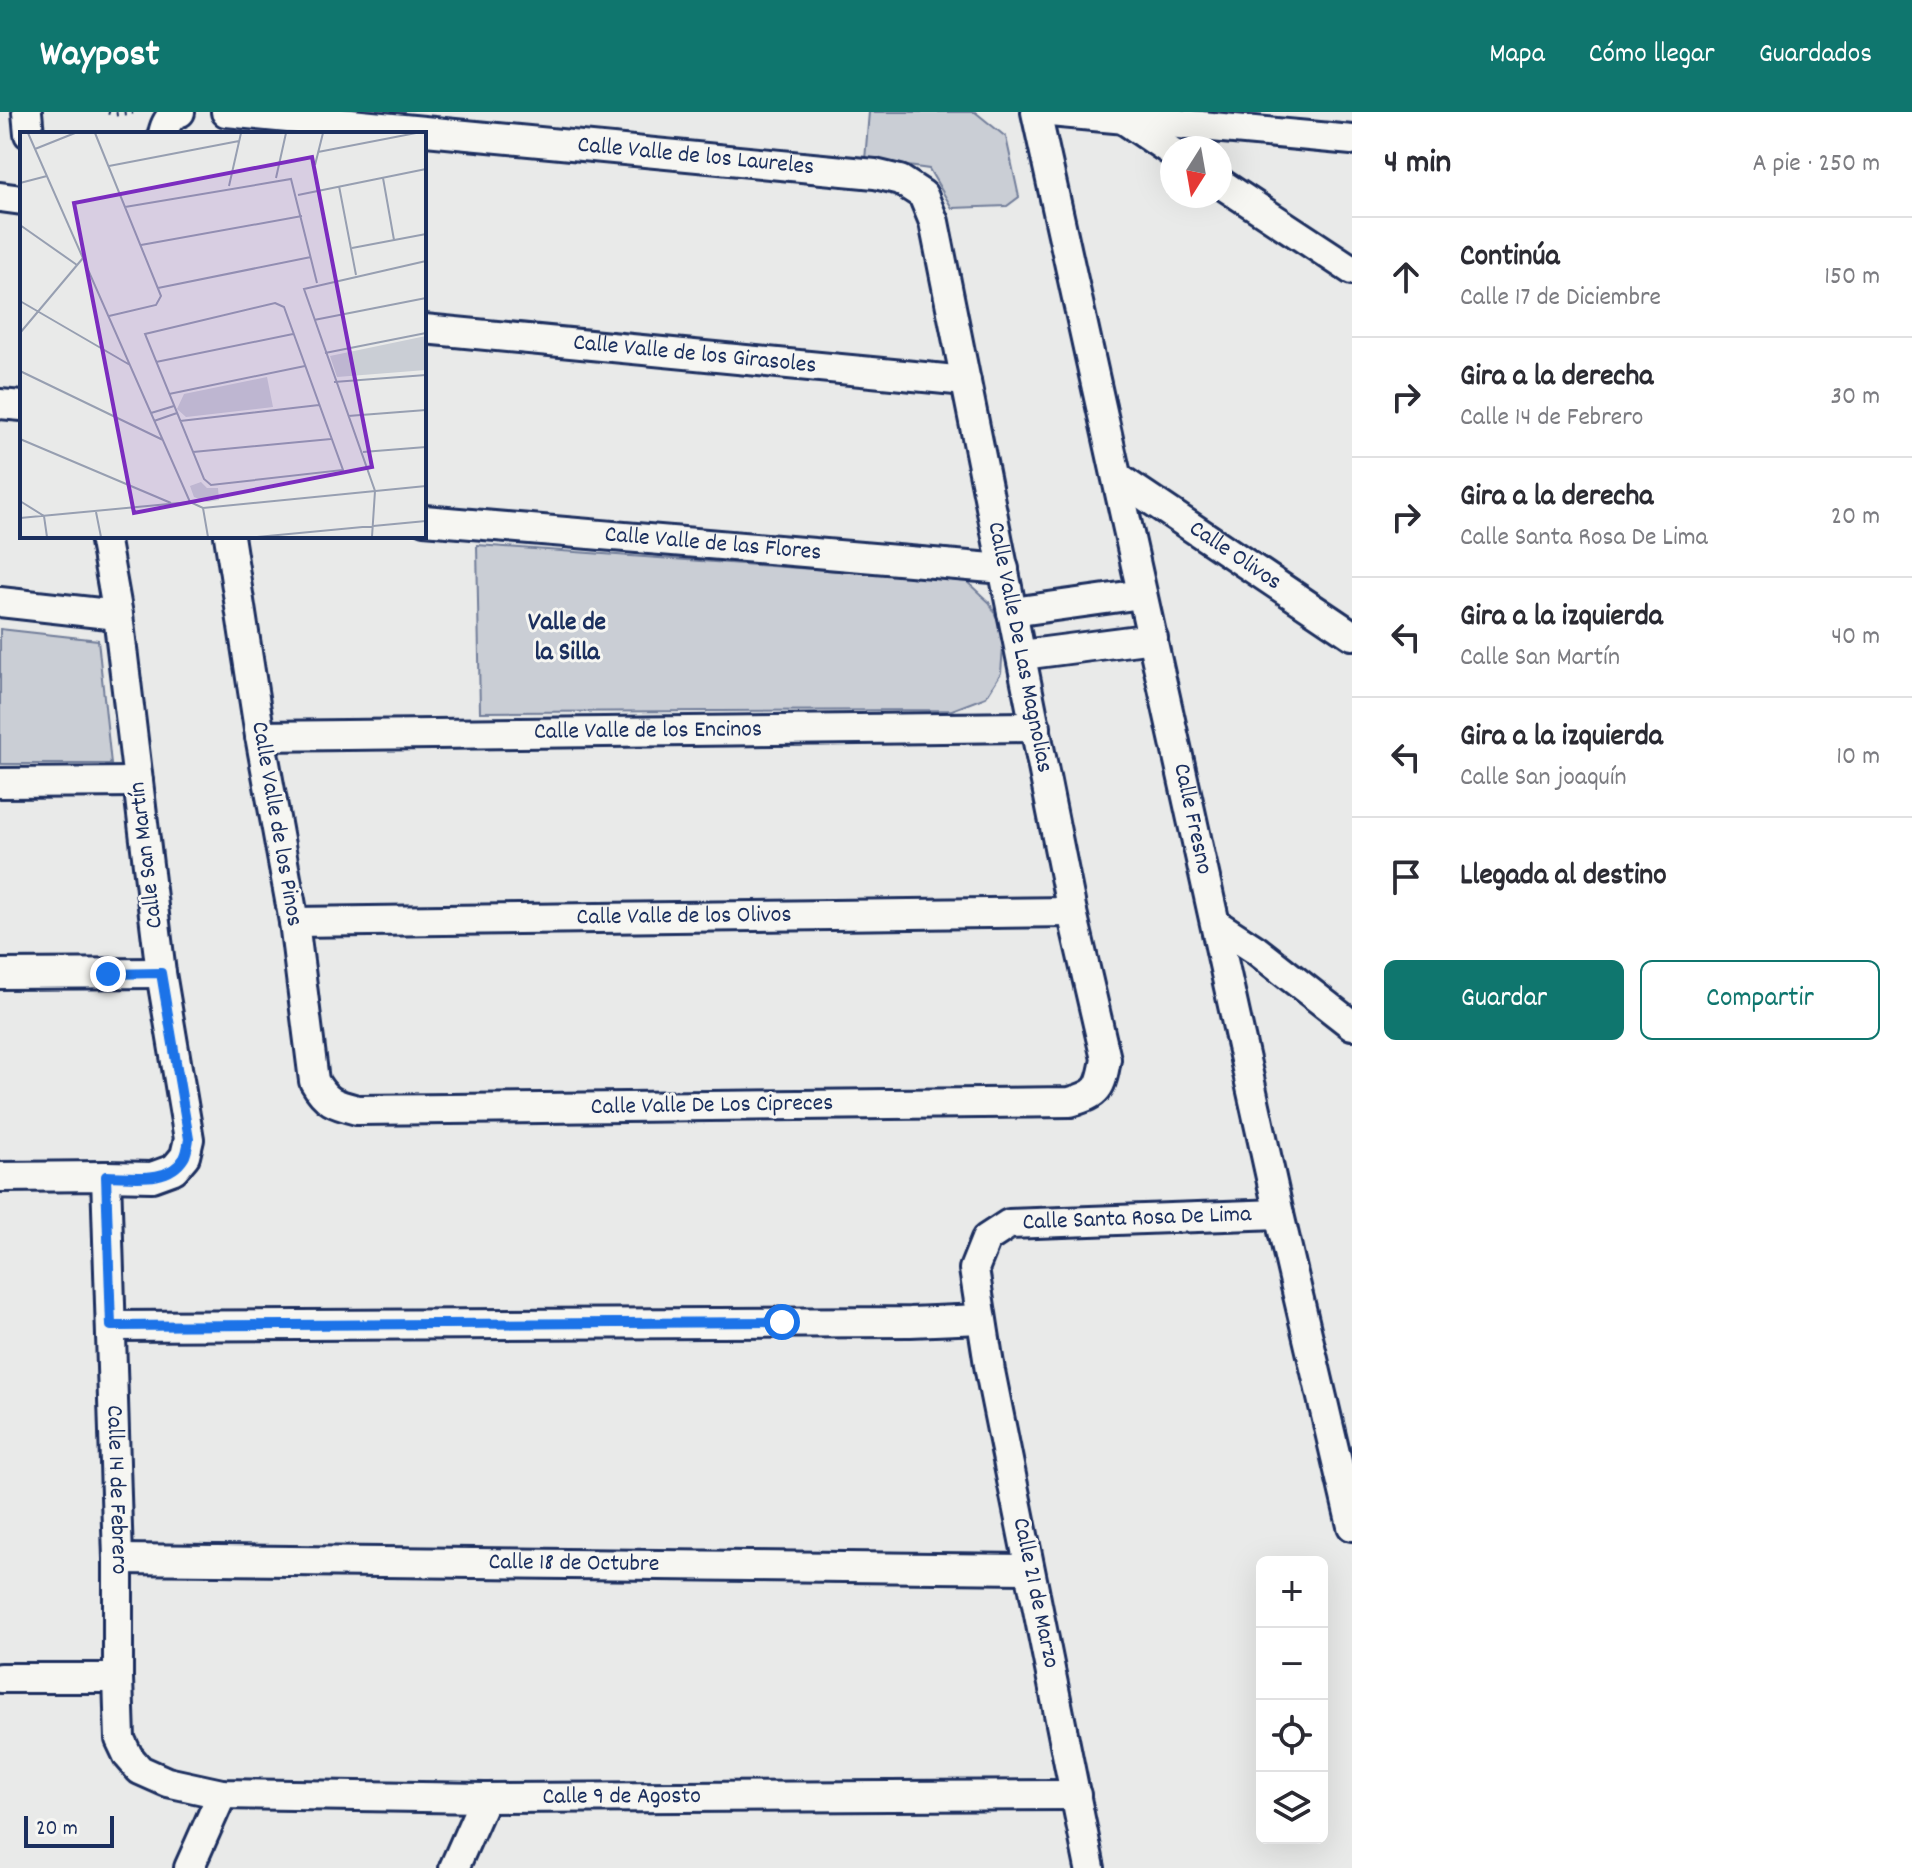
<!DOCTYPE html>
<html lang="es">
<head>
<meta charset="utf-8">
<style>
	body { margin:0; font-family:Dekko,sans-serif; background:#f2f2f3; color:#2b2b33 }
	.controls { position:absolute; right:24px; bottom:24px; display:grid; overflow:hidden; border-radius:12px; box-shadow:0 8px 32px #0002 }
	.controls button { width:72px; height:72px; display:grid; place-items:center; padding:0; border:0; border-bottom:2px solid #e1e1e2; background:#fff; color:#2b2b33; font:40px sans-serif }
	.compass { position:absolute; left:1160px; top:24px; width:72px; height:72px; border-radius:50%; background:#fff; box-shadow:0 8px 32px #0002; rotate:191deg }
	.scale { position:absolute; left:24px; bottom:20px; width:90px; box-sizing:border-box; padding-left:8px; border:4px solid #1b2f5e; border-top:0; font-size:22px; line-height:28px; white-space:nowrap; color:#1b2f5e; -webkit-text-stroke:6px #f6f6f2; paint-order:stroke }
	.stop { position:absolute; width:24px; height:24px; margin:-18px; border:6px solid #1a73e8; border-radius:50%; background:#fff }
	.stop.end { background:#1a73e8; border-color:#fff; box-shadow:0 2px 8px #0008 }
	.list { margin:0; padding:0; list-style:none }
	h2 { display:flex; justify-content:space-between; align-items:center; height:104px; margin:0; padding:0 32px; font-size:34px }
	h2 small { font-size:26px; font-weight:400; color:#7c7c81 }
	.list li { display:grid; grid-template-columns:52px 1fr auto; gap:24px; align-items:center; box-sizing:border-box; height:120px; padding:0 32px; border-top:2px solid #e1e1e2 }
	.list b { display:block; font-size:30px; white-space:nowrap }
	.list p { margin:0; font-size:26px; white-space:nowrap; color:#7c7c81 }
	.list em { font-size:26px; font-style:normal; color:#7c7c81 }
	.actions { display:flex; gap:16px; padding:24px 32px }
	.actions a { flex:1; padding:18px 0; border:2px solid #0f766e; border-radius:12px; text-align:center; font-size:28px; color:#0f766e }
	.actions .main { background:#0f766e; color:#fff }
	.icon { flex:none; width:44px; height:44px; fill:none; stroke:currentColor; stroke-width:2; stroke-linecap:round; stroke-linejoin:round }
	.map { position:relative; flex:none; width:1352px; height:1756px; overflow:hidden }
	header { display:flex; align-items:center; gap:48px; box-sizing:border-box; height:112px; padding:0 40px; background:#0f766e; color:#fff }
	header strong { font-size:38px }
	nav { display:flex; gap:44px; margin-inline-start:auto; font-size:28px }
	main { display:flex }
	aside { flex:1; background:#fff }
	.map>svg:first-child { display:block }
	.green { fill:#caced5; stroke:#727e9a; stroke-width:2 }
	.lines { fill:none; stroke-linecap:round; stroke-linejoin:round }
	.street-casing { stroke:#1b2f5e; stroke-width:34 }
	.path { stroke:#1b2f5e; stroke-width:5; stroke-dasharray:2 6; stroke-linecap:butt }
	.street { stroke:#f6f6f2; stroke-width:28 }
	.route { stroke:#1a73e8; stroke-width:10 }
	.labels { text-anchor:middle; dominant-baseline:central; stroke-width:6; stroke-linejoin:round; paint-order:stroke }
	.street-label { font-size:24px; fill:#1b2f5e; stroke:#f6f6f2 }
	.neighbourhood-label { font-size:26px; font-weight:bold; fill:#1b2f5e; stroke:#f6f6f2 }
	.inset-road { fill:none; stroke:#979fb1; stroke-width:2 }
	.view { fill:#7b2cbf; fill-opacity:0.15; stroke:#7b2cbf; stroke-width:4 }
	.inset-edge { fill:none; stroke:#1b2f5e; stroke-width:4 }
</style>
</head>
<body>
<header>
<strong>Waypost</strong>
<nav><a>Mapa</a><a>Cómo llegar</a><a>Guardados</a></nav>
</header>
<main>
<div class="map">
<svg width="1352" height="1756" viewBox="0 0 1352 1756">
	<rect width="100%" height="100%" fill="#e9eae9"/>
	<filter id="ink" filterUnits="userSpaceOnUse"><feTurbulence type="fractalNoise" baseFrequency=".0125" numOctaves="2"/><feDisplacementMap in="SourceGraphic" scale="16" xChannelSelector="R" yChannelSelector="G"/><feConvolveMatrix kernelMatrix="1 2 1 2 8 2 1 2 1" color-interpolation-filters="sRGB"/></filter>
	<g filter="url(#ink)">
		<!-- green -->
		<g class="green">
			<path d="M869,0h106l31,25 13,60 -12,9 -55,2 -23,-39 -64,-9z"/>
			<path d="M477,433l488,35 25,23 14,31 -3,39 -15,24 -34,13 -472,2z"/>
			<path d="M0,517l98,11 13,124h-111z"/>
		</g>
		<g class="lines">
			<defs>
				<g id="street">
					<path d="M27,0l2,22"/>
					<path id="s1" d="M226,0l649,62 25,6 23,15 11,27 138,690 34,147c-5,29 -7,35 -36,43l-713,8c-23,-6 -31,-8 -43,-29l-20,-159 -34,-186 -31,-200"/>
					<path id="s2" d="M1036,0l243,1102 73,312"/>
					<path d="M1050,0l302,28"/>
					<path d="M1123,7l49,33"/>
					<path d="M163,22c2,-10 7,-19 17,-22"/>
					<path d="M1220,71l132,87"/>
					<path d="M0,85l22,3"/>
					<path id="s3" d="M424,217l542,52"/>
					<path d="M0,292l22,2"/>
					<path id="s4" d="M1117,365l235,158"/>
					<path id="s5" d="M424,408l580,49"/>
					<path d="M0,490l118,13"/>
					<path d="M1012,500l130,-18"/>
					<path d="M1022,543l131,-17"/>
					<path id="s6" d="M260,624l776,-9"/>
					<path d="M0,671l138,-1"/>
					<path id="s7" d="M294,810l778,-10"/>
					<path d="M1216,812l40,26 96,75"/>
					<path d="M0,862l161,-1"/>
					<path id="s8" d="M106,1064l12,383v119l2,61 8,17 12,14 27,12 55,12 263,4 591,-3"/>
					<path d="M0,1065l106,-1 46,1 22,-8 11,-13 4,-17 -28,-166 -43,-358 -14,-79"/>
					<path d="M111,1214l799,-4 71,-3"/>
					<path id="s9" d="M118,1447l911,10"/>
					<path d="M0,1566h118"/>
					<path d="M189,1756l33,-74"/>
					<path d="M454,1756l31,-70"/>
					<path id="s10" d="M1090,1756l-100,-497 -16,-102 12,-30 23,-15 270,-10"/>
				</g>
			</defs>
			<!-- street casing -->
			<use href="#street" class="street-casing"/>
			<!-- path -->
			<path class="path" d="M108,0l7,2 18,-2"/>
			<!-- street -->
			<use href="#street" class="street"/>
		</g>
	</g>
	<g class="lines" filter="url(#ink)">
		<!-- route -->
		<path class="route" d="M108,862l53,-1 28,166c-1,6 -2,14 -5,19 -16,26 -52,18 -78,18l5,150 671,-4"/>
	</g>
	<g class="labels">
		<!-- street labels -->
		<g class="street-label">
			<text stroke="none"><textPath href="#s1" startOffset="472">Calle Valle de los Laureles</textPath></text>
			<text stroke="none"><textPath href="#s3" startOffset="272">Calle Valle de los Girasoles</textPath></text>
			<text stroke="none"><textPath href="#s5" startOffset="290">Calle Valle de las Flores</textPath></text>
			<text stroke="none"><textPath href="#s4" startOffset="142">Calle Olivos</textPath></text>
			<text stroke="none"><textPath href="#s1" startOffset="1168">Calle Valle De Las Magnolias</textPath></text>
			<text stroke="none"><textPath href="#s6" startOffset="388">Calle Valle de los Encinos</textPath></text>
			<text stroke="none"><textPath href="#s2" startOffset="724">Calle Fresno</textPath></text>
			<text transform="translate(276 712) rotate(80)">Calle Valle de los Pinos</text>
			<text transform="translate(147 743) rotate(-97)">Calle San Martín</text>
			<text stroke="none"><textPath href="#s7" startOffset="390">Calle Valle de los Olivos</textPath></text>
			<text transform="translate(712 994) rotate(-1)">Calle Valle De Los Cipreces</text>
			<text stroke="none"><textPath href="#s10" startOffset="798">Calle Santa Rosa De Lima</textPath></text>
			<text stroke="none"><textPath href="#s8" startOffset="314">Calle 14 de Febrero</textPath></text>
			<text stroke="none"><textPath href="#s9" startOffset="456">Calle 18 de Octubre</textPath></text>
			<text transform="translate(1035 1481) rotate(78)">Calle 21 de Marzo</text>
			<text stroke="none"><textPath href="#s8" startOffset="1086">Calle 9 de Agosto</textPath></text>
		</g>
		<!-- neighbourhood labels -->
		<g class="neighbourhood-label">
			<text x="567" y="511">Valle de<tspan x="567" dy="30">la Silla</tspan></text>
		</g>
	</g>
	<!-- overview -->
	<g transform="translate(20 20)">
		<rect width="406" height="406" fill="#e9eae9"/>
		<path d="M406,204v34l-89,7 -7,-21zM247,245l6,30 -87,10 -9,-8 7,-15zM181,350l6,6h11l1,12 -12,2 -13,-5 -4,-11z" fill="#caced5"/>
		<path class="inset-road" d="M8,1l162,369 13,6 223,-22M75,1l66,163 -5,9 -47,11M15,17l40,-16M298,20l98,-19M295,33l8,-32M89,34l130,-25M256,46l10,-45M363,46l11,62M0,51l27,-7M209,54l12,-53M319,54l17,89M278,63l128,-26M105,75l166,-28 26,104M0,93l57,40M121,113l161,-29M332,116l74,-14M138,156l153,-31M0,169l110,64M255,171l9,4 59,163 -132,15 -7,-6 -59,-145zM294,188l112,-22M0,201l63,-75M305,221l101,-20M136,230l137,-28M0,239l143,69M314,250l92,-7M149,262l136,-28M131,281l23,-7M328,284l78,-6M134,289l23,-8M160,289l139,-16M0,307l151,64M173,320l138,-13M343,320l63,-5M0,369l24,15 3,21M183,376l5,29M76,380l5,25M0,386l170,-16M237,405l169,-16M352,405l3,-46 -71,-202 122,-28"/>
		<path class="view" d="M292,25l60,310 -238,46 -60,-310z"/>
		<rect width="406" height="406" class="inset-edge"/>
	</g>
</svg>
<div class="controls">
<button>+</button>
<button>−</button>
<button><svg class="icon" aria-label="locate" viewBox="0 0 24 24"><circle cx="12" cy="12" r="6"/><path d="M12 2v4M12 18v4M2 12h4M18 12h4"/></svg></button>
<button><svg class="icon" aria-label="layers" viewBox="0 0 24 24"><path d="M12 4l9 5-9 5-9-5zM3 14l9 5 9-5"/></svg></button>
</div>
<svg class="compass" viewBox="-18 -18 36 36"><path d="M0-13l5 13h-10z" fill="#e53935"/><path d="M0 13l5-13h-10z" fill="#7c7c81"/></svg>
<div class="scale">20 m</div>
<div class="stop" style="left:782px;top:1210px"></div>
<div class="stop end" style="left:108px;top:862px"></div>
</div>
<aside>
<h2>4 min<small>A pie · 250 m</small></h2>
<ul class="list">
<li><svg class="icon" aria-label="ahead" viewBox="0 0 24 24"><path d="M12 20V5M6 11l6-6 6 6"/></svg><div><b>Continúa</b><p>Calle 17 de Diciembre</p></div><em>150 m</em></li>
<li><svg class="icon" aria-label="right" viewBox="0 0 24 24"><path d="M7 20v-9h11M14 6l5 5-5 5"/></svg><div><b>Gira a la derecha</b><p>Calle 14 de Febrero</p></div><em>30 m</em></li>
<li><svg class="icon" aria-label="right" viewBox="0 0 24 24"><path d="M7 20v-9h11M14 6l5 5-5 5"/></svg><div><b>Gira a la derecha</b><p>Calle Santa Rosa De Lima</p></div><em>20 m</em></li>
<li><svg class="icon" aria-label="left" viewBox="0 0 24 24"><path d="M17 20v-9H6M10 6l-5 5 5 5"/></svg><div><b>Gira a la izquierda</b><p>Calle San Martín</p></div><em>40 m</em></li>
<li><svg class="icon" aria-label="left" viewBox="0 0 24 24"><path d="M17 20v-9H6M10 6l-5 5 5 5"/></svg><div><b>Gira a la izquierda</b><p>Calle San joaquín</p></div><em>10 m</em></li>
<li><svg class="icon" aria-label="arrive" viewBox="0 0 24 24"><path d="M6 21V4h12l-3 4 3 4H6"/></svg><div><b>Llegada al destino</b></div></li>
</ul>
<div class="actions"><a class="main">Guardar</a><a>Compartir</a></div>
</aside>
</main>
</body>
</html>
